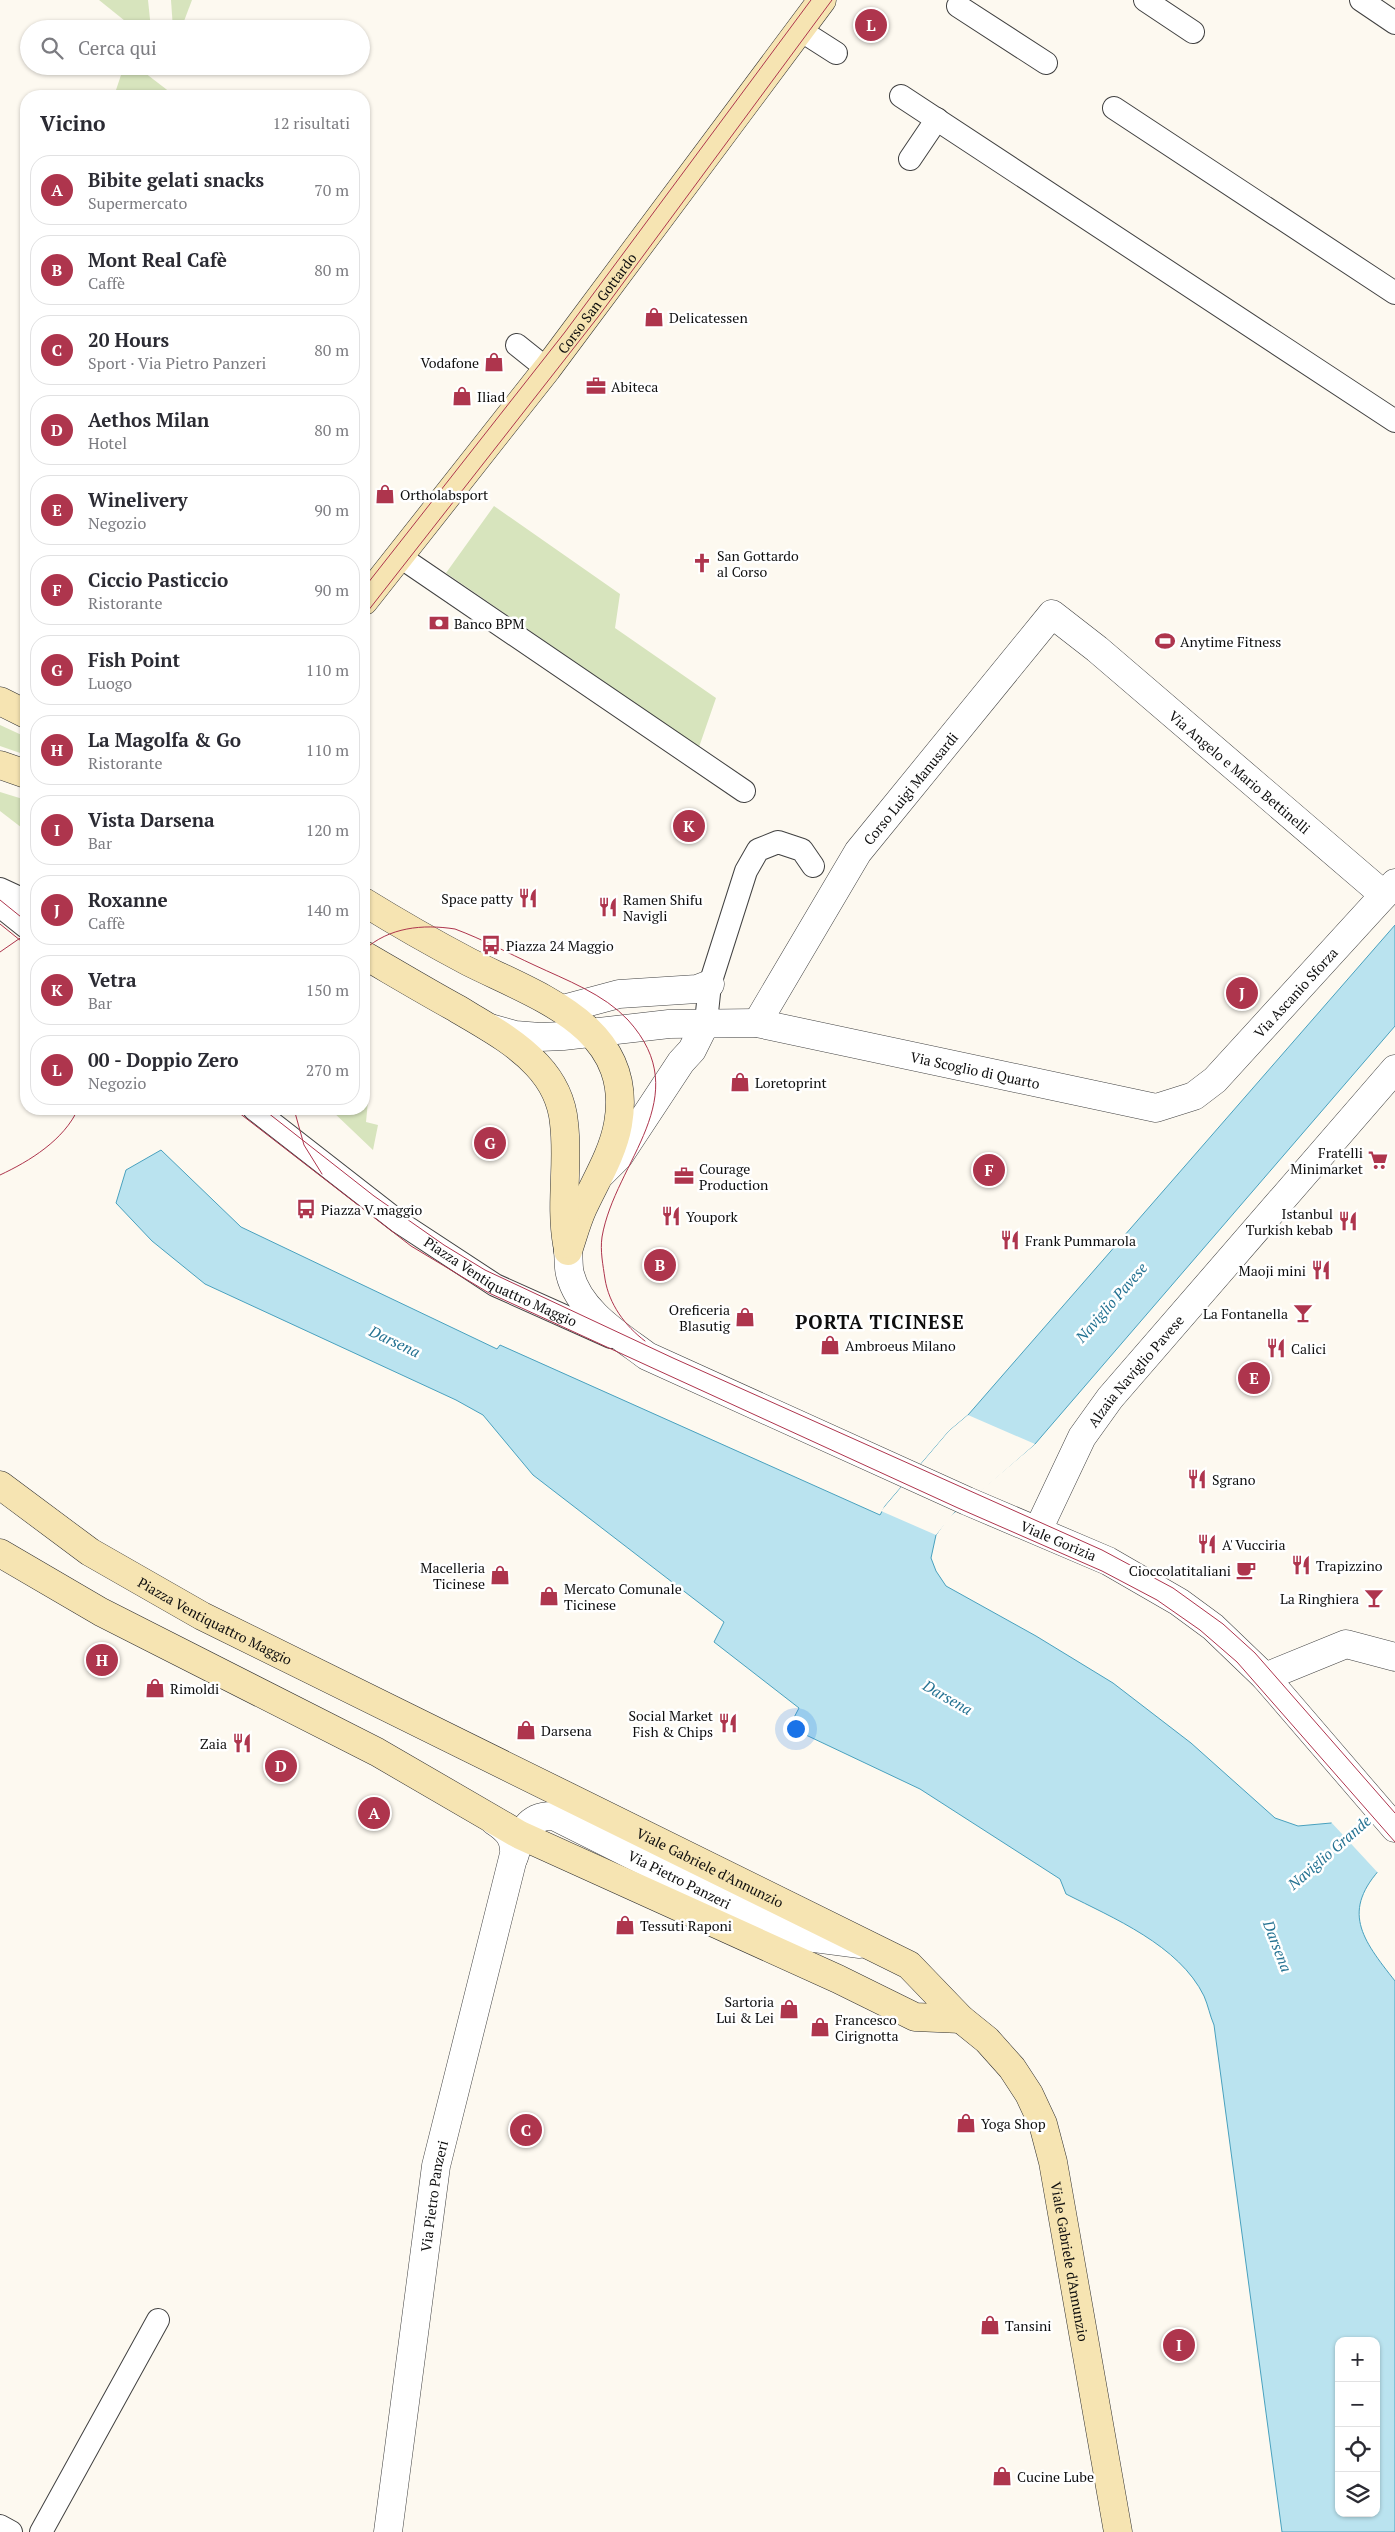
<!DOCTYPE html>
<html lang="it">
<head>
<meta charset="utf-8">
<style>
	body { margin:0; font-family:"PT Serif",serif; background:#f2f2f3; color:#2b2b33 }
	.controls { position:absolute; right:15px; bottom:15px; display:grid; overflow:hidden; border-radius:10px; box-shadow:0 1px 4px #0004 }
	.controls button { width:45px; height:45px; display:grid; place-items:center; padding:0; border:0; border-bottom:1px solid #e1e1e2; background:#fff; color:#2b2b33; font:25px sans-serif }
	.you { position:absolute; left:795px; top:1728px; width:18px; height:18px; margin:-12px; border:4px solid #fff; border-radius:50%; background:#1a73e8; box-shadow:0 0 0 8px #1a73e833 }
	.badge { display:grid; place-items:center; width:32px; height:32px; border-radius:50%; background:#ae354d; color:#fff; font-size:16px; font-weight:700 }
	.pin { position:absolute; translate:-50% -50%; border:2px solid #fff; box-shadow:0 1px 5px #0006 }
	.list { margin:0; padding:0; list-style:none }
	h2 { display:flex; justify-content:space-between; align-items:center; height:65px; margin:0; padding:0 20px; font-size:21px }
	h2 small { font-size:16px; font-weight:400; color:#7c7c81 }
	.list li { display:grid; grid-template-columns:32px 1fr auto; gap:15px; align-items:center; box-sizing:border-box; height:70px; margin:0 10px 10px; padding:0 10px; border:1px solid #e1e1e2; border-radius:20px }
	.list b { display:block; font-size:19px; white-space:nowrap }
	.list p { margin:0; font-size:16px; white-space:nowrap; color:#7c7c81 }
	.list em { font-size:16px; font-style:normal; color:#7c7c81 }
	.icon { flex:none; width:28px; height:28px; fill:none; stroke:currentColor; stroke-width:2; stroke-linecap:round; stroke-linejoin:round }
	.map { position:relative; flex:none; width:1395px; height:2532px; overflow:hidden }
	.search { position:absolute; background:#fff; box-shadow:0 1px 4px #0004; left:20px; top:20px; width:350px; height:55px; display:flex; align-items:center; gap:12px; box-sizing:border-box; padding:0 18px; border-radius:28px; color:#7c7c81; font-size:19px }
	.panel { position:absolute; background:#fff; box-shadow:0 1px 4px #0004; left:20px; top:90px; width:350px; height:1025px; border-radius:20px }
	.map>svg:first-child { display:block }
	.green { fill:#d7e4bd }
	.water { fill:#bae3ef; stroke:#49a1be; fill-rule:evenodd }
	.pier { fill:#fdf9f0 }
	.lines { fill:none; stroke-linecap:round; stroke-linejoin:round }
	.lane-casing { stroke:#414141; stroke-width:24 }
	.street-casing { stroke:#414141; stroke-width:29 }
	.secondary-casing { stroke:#303030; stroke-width:29 }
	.lane { stroke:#fff; stroke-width:22 }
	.street { stroke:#fff; stroke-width:28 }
	.secondary { stroke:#f6e4b2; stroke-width:28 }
	.tram { stroke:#ae354d; stroke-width:1 }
	.labels { text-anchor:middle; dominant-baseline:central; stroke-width:5; stroke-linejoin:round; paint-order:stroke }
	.street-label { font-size:14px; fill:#0e0e0e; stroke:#fff }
	.poi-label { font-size:14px; fill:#0e0e0e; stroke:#fff; text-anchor:start }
	.water-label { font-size:15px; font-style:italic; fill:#247292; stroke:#fff }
	.district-label { font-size:19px; font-weight:bold; letter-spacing:1px; fill:#0e0e0e; stroke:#fff }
</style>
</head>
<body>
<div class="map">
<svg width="1395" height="2532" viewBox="0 0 1395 2532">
	<rect width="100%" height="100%" fill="#fdf9f0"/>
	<!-- green -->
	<g class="green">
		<path d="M99,0h49l3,29h-16z"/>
		<path d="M171,0h21l-11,29h-8z"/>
		<path d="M124,66h12l39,30h-61z"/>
		<path d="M494,506l126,88 -5,34 101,70 -17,49 -253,-174z"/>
		<path d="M0,725l26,12v18l-26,-9z"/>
		<path d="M0,792l26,8v31l-26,-20z"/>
		<path d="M364,1054l6,26 -4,42 12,3 -5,25 -43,-41h34z"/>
	</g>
	<!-- water -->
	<path class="water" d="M1395,925v101l-360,418 -87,74 -12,17 -5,23 5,13 10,15 90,50 77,47 78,60 84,75 23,8 33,-3 9,-6 43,49c-43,45 -21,73 12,115v551h-113l-68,-507c-4,-9 -6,-20 -10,-29 -25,-51 -91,-78 -138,-102l-6,-15 -140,-90 -131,-62 10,-19 -85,-66 10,-20 -191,-147 -50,-60 -27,-15 -251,-116 -53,-43 -36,-38 10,-33 35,-20 80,77 256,122 3,-4 380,170 5,-9 64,-75 19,-16zM1339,2341h37v172h-37z"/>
	<!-- pier -->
	<g class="pier">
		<path d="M968,1415l67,29 -57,50 -20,14 -22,27 -55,-24 68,-80z"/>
		<path d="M1395,1760v100l-16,14 -49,-53 9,-6z"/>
	</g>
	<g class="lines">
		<defs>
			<g id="lane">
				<path d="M1145,0l48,32"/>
				<path d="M1361,0l34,23"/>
				<path d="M958,6l88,57"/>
				<path d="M800,30l36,23"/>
				<path d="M901,96l494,325"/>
				<path d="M1114,108l281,185"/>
				<path d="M910,159l27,-40"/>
				<path d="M517,345l30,24"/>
				<path d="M399,556l345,235"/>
				<path d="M0,889l26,12"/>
				<path d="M0,906l26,21"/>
				<path d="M706,1022l4,-38 36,-113 12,-21 20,-8 24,8 11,16"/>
				<path id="s1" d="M254,1109l145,113 96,63 116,52"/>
				<path d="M0,2526l11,6"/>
				<path d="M41,2532l117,-212"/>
			</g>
			<g id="street">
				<path d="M563,1009l56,-15 78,-5 13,-5"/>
				<path id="s2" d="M757,1023l101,-171 194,-238 45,35 287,246"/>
				<path id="s3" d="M490,1028l25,7 25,2 23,-1 106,-12 88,-1 399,85 38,-12 21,-16 180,-197"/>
				<path d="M601,1174l18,-18 62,-94 11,-12 14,-28"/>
				<path id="s4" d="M568,1251c1,7 0,16 2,23 9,37 49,61 77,82l320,145 141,60 71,41 34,25 52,50 130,151"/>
				<path id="s5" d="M1038,1530l44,-93 28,-39 285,-329"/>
				<path d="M1265,1677l81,-33 49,13"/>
				<path id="s6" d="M514,1857c7,-23 12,-42 40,-41l232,116 13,4 61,8"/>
				<path id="s7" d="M388,2532l48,-366 78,-312c1,-16 -6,-24 -20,-33"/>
			</g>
			<g id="secondary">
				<path id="s8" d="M364,601l183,-232 275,-369"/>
				<path d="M0,701l26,13"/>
				<path d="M0,765l26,9"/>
				<path d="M364,902c34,21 69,41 105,60 70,35 166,65 149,162 -5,29 -23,58 -35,84 -6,13 -10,28 -15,43"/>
				<path d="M364,955c31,18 61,36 92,53 28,17 59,33 81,57 15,16 25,36 27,58 5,40 -4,80 3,121"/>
				<path id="s9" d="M0,1485l90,67 112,64 707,349 52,54 26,21 25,28 17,26 14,30 10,38 65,370"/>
				<path d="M0,1553l101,59 276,140 143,83 318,144 77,38 46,2"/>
			</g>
		</defs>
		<!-- lane casing -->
		<use href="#lane" class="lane-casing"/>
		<!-- street casing -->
		<use href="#street" class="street-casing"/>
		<!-- secondary casing -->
		<use href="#secondary" class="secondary-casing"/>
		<!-- lane -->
		<use href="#lane" class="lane"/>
		<!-- street -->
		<use href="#street" class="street"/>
		<!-- secondary -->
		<use href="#secondary" class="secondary"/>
		<!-- tram -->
		<g class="tram">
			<path d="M364,588l201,-256 246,-332"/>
			<path d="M364,616l234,-299 234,-317"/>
			<path d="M0,900l26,21"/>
			<path d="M0,924l26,21"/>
			<path d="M364,950c25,-23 59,-26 91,-21 27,10 53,24 79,36 32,15 70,29 94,55 70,77 -13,141 -26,217 -2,14 1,28 3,42 4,25 20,47 40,62"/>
			<path d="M0,952l26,-18"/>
			<path d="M234,1109l177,137 78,47 469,215 144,63 55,29 43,30 37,32 158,180"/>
			<path d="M263,1109l111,87 70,49 41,25 188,88 429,192 71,38 50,36 32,29 140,160"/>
			<path d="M294,1109l10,36 18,29"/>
			<path d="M0,1175c30,-14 64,-35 78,-66"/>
		</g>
	</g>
	<!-- icons -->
	<defs>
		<symbol id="shop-bare" viewBox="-9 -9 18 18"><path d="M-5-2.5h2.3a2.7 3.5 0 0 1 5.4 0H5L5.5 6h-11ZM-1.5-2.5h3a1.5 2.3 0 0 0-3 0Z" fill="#ae354d" stroke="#fff" stroke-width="2.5" paint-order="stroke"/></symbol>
		<symbol id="office-bare" viewBox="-9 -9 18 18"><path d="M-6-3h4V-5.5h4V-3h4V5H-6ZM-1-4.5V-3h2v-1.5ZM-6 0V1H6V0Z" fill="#ae354d" stroke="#fff" stroke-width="2.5" paint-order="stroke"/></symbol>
		<symbol id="church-bare" viewBox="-9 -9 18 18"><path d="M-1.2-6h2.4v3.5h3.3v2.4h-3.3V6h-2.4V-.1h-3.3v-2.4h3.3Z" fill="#ae354d" stroke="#fff" stroke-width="2.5" paint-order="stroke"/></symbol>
		<symbol id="bank-bare" viewBox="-9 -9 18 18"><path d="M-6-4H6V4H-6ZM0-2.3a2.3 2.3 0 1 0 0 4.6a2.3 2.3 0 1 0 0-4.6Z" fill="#ae354d" stroke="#fff" stroke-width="2.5" paint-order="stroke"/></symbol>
		<symbol id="stadium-bare" viewBox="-9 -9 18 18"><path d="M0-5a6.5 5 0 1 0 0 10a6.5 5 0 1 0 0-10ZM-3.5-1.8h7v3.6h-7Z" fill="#ae354d" stroke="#fff" stroke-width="2.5" paint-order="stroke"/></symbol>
		<symbol id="restaurant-bare" viewBox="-9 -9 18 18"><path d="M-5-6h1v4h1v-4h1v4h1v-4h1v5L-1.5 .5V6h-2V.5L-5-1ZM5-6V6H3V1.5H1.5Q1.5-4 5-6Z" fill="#ae354d" stroke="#fff" stroke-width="2.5" paint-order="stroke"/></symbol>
		<symbol id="bus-bare" viewBox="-9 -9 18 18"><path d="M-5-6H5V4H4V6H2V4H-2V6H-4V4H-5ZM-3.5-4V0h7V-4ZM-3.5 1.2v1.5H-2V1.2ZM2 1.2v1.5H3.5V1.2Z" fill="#ae354d" stroke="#fff" stroke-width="2.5" paint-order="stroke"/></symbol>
		<symbol id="supermarket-bare" viewBox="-9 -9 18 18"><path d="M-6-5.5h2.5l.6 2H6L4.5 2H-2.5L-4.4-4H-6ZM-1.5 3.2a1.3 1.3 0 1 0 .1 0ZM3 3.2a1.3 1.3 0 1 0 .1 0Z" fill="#ae354d" stroke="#fff" stroke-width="2.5" paint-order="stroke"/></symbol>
		<symbol id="bar-bare" viewBox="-9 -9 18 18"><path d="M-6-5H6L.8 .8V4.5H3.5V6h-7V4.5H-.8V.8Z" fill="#ae354d" stroke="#fff" stroke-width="2.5" paint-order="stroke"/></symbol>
		<symbol id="cafe-bare" viewBox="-9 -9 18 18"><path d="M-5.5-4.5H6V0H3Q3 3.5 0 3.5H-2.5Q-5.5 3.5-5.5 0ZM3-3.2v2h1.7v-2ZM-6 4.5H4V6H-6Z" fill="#ae354d" stroke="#fff" stroke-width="2.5" paint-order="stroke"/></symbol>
	</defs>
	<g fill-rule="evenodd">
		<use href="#shop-bare" x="640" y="303" width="28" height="28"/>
		<use href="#shop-bare" x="480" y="348" width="28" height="28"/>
		<use href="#office-bare" x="582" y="372" width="28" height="28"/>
		<use href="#shop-bare" x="448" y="382" width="28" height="28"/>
		<use href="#shop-bare" x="371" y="480" width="28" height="28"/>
		<use href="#church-bare" x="688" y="549" width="28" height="28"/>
		<use href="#bank-bare" x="425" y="609" width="28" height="28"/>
		<use href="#stadium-bare" x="1151" y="627" width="28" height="28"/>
		<use href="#restaurant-bare" x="514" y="884" width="28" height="28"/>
		<use href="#restaurant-bare" x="594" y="893" width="28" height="28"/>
		<use href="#bus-bare" x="477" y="931" width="28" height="28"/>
		<use href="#shop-bare" x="726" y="1068" width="28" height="28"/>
		<use href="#supermarket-bare" x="1364" y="1146" width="28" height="28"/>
		<use href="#office-bare" x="670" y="1162" width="28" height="28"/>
		<use href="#bus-bare" x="292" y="1195" width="28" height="28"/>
		<use href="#restaurant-bare" x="657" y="1202" width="28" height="28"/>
		<use href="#restaurant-bare" x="1334" y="1207" width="28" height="28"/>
		<use href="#restaurant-bare" x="996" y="1226" width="28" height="28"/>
		<use href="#restaurant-bare" x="1307" y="1256" width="28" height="28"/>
		<use href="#bar-bare" x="1289" y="1299" width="28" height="28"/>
		<use href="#shop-bare" x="731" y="1303" width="28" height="28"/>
		<use href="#shop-bare" x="816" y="1331" width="28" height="28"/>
		<use href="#restaurant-bare" x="1262" y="1334" width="28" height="28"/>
		<use href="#restaurant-bare" x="1183" y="1465" width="28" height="28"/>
		<use href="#restaurant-bare" x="1193" y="1530" width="28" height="28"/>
		<use href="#restaurant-bare" x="1287" y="1551" width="28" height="28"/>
		<use href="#cafe-bare" x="1232" y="1556" width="28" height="28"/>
		<use href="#shop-bare" x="486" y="1561" width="28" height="28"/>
		<use href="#shop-bare" x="535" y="1582" width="28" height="28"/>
		<use href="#bar-bare" x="1360" y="1584" width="28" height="28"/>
		<use href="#shop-bare" x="141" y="1674" width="28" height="28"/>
		<use href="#restaurant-bare" x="714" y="1709" width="28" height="28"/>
		<use href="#shop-bare" x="512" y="1716" width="28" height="28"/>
		<use href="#restaurant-bare" x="228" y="1729" width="28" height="28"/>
		<use href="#shop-bare" x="611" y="1911" width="28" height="28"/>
		<use href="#shop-bare" x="775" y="1995" width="28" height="28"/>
		<use href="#shop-bare" x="806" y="2013" width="28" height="28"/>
		<use href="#shop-bare" x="952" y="2109" width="28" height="28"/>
		<use href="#shop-bare" x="976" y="2311" width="28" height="28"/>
		<use href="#shop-bare" x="988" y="2462" width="28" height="28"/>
	</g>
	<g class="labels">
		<!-- street labels -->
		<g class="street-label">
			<text stroke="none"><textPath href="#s8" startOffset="378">Corso San Gottardo</textPath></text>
			<text stroke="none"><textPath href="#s2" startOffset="751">Via Angelo e Mario Bettinelli</textPath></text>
			<text stroke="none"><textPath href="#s2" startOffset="281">Corso Luigi Manusardi</textPath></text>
			<text stroke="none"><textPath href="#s3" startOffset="862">Via Ascanio Sforza</textPath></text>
			<text stroke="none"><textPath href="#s3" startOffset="492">Via Scoglio di Quarto</textPath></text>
			<text stroke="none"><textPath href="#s1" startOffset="302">Piazza Ventiquattro Maggio</textPath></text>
			<text stroke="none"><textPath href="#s5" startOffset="188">Alzaia Naviglio Pavese</textPath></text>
			<text stroke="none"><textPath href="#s4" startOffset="589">Viale Gorizia</textPath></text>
			<text stroke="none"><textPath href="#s9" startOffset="255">Piazza Ventiquattro Maggio</textPath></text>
			<text stroke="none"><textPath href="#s9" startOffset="808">Viale Gabriele d'Annunzio</textPath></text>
			<text stroke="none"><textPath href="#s6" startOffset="204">Via Pietro Panzeri</textPath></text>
			<text stroke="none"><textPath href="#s7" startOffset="339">Via Pietro Panzeri</textPath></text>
			<text stroke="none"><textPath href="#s9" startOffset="1380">Viale Gabriele d'Annunzio</textPath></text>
		</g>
		<!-- poi labels -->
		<g class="poi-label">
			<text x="669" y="317">Delicatessen</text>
			<text x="479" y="362" text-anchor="end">Vodafone</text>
			<text x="611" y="386">Abiteca</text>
			<text x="477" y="396">Iliad</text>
			<text x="400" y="494">Ortholabsport</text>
			<text x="717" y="555">San Gottardo<tspan x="717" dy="16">al Corso</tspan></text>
			<text x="454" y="623">Banco BPM</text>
			<text x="1180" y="641">Anytime Fitness</text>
			<text x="513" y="898" text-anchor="end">Space patty</text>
			<text x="623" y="899">Ramen Shifu<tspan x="623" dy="16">Navigli</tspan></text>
			<text x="506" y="945">Piazza 24 Maggio</text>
			<text x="755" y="1082">Loretoprint</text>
			<text x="1363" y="1152" text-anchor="end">Fratelli<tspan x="1363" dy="16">Minimarket</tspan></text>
			<text x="699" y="1168">Courage<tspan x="699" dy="16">Production</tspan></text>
			<text x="321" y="1209">Piazza V.maggio</text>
			<text x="1333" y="1213" text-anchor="end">Istanbul<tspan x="1333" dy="16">Turkish kebab</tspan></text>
			<text x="686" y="1216">Youpork</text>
			<text x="1025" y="1240">Frank Pummarola</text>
			<text x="1306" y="1270" text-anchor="end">Maoji mini</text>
			<text x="730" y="1309" text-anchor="end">Oreficeria<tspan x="730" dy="16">Blasutig</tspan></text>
			<text x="1288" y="1313" text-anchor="end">La Fontanella</text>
			<text x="845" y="1345">Ambroeus Milano</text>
			<text x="1291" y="1348">Calici</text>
			<text x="1212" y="1479">Sgrano</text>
			<text x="1222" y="1544">A' Vucciria</text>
			<text x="1316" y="1565">Trapizzino</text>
			<text x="485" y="1567" text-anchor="end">Macelleria<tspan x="485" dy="16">Ticinese</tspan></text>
			<text x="1231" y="1570" text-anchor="end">Cioccolatitaliani</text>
			<text x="564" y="1588">Mercato Comunale<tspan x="564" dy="16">Ticinese</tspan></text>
			<text x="1359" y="1598" text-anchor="end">La Ringhiera</text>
			<text x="170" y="1688">Rimoldi</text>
			<text x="713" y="1715" text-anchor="end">Social Market<tspan x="713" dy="16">Fish &amp; Chips</tspan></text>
			<text x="541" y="1730">Darsena</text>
			<text x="227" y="1743" text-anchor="end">Zaia</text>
			<text x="640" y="1925">Tessuti Raponi</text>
			<text x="774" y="2001" text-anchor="end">Sartoria<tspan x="774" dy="16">Lui &amp; Lei</tspan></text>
			<text x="835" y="2019">Francesco<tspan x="835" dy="16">Cirignotta</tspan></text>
			<text x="981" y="2123">Yoga Shop</text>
			<text x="1005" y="2325">Tansini</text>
			<text x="1017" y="2476">Cucine Lube</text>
		</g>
		<!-- water labels -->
		<g class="water-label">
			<text transform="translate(1111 1302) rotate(-49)">Naviglio Pavese</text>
			<text transform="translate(395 1341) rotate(25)">Darsena</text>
			<text transform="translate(948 1697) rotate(30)">Darsena</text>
			<text transform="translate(1329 1852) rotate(-41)">Naviglio Grande</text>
			<text transform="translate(1278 1946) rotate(69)">Darsena</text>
		</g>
		<!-- district labels -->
		<g class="district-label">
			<text x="880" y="1321">PORTA TICINESE</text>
		</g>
	</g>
</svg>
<div class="controls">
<button>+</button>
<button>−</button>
<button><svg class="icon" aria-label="locate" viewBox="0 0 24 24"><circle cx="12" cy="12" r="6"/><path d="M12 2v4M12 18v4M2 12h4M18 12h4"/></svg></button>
<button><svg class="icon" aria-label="layers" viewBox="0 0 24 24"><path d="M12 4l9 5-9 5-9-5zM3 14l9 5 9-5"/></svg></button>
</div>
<div class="you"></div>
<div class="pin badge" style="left:374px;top:1813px">A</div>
<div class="pin badge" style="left:660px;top:1265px">B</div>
<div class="pin badge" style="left:526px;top:2130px">C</div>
<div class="pin badge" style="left:281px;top:1766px">D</div>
<div class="pin badge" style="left:1254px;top:1378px">E</div>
<div class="pin badge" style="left:989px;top:1170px">F</div>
<div class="pin badge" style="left:490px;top:1143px">G</div>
<div class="pin badge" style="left:102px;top:1660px">H</div>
<div class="pin badge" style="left:1179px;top:2345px">I</div>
<div class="pin badge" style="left:1242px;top:993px">J</div>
<div class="pin badge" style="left:689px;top:826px">K</div>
<div class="pin badge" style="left:871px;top:25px">L</div>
<div class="search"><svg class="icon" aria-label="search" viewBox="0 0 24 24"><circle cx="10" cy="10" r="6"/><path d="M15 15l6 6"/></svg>Cerca qui</div>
<section class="panel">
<h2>Vicino<small>12 risultati</small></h2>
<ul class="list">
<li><span class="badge">A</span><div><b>Bibite gelati snacks</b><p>Supermercato</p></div><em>70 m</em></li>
<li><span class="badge">B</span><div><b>Mont Real Cafè</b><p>Caffè</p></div><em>80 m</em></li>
<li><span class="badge">C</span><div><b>20 Hours</b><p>Sport · Via Pietro Panzeri</p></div><em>80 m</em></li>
<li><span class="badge">D</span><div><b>Aethos Milan</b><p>Hotel</p></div><em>80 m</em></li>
<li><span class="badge">E</span><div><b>Winelivery</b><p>Negozio</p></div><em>90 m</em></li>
<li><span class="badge">F</span><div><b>Ciccio Pasticcio</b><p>Ristorante</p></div><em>90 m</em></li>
<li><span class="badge">G</span><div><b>Fish Point</b><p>Luogo</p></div><em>110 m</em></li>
<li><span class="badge">H</span><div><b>La Magolfa &amp; Go</b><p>Ristorante</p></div><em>110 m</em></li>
<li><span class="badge">I</span><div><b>Vista Darsena</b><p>Bar</p></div><em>120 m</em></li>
<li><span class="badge">J</span><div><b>Roxanne</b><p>Caffè</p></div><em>140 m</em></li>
<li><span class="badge">K</span><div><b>Vetra</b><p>Bar</p></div><em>150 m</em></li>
<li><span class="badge">L</span><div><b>00 - Doppio Zero</b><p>Negozio</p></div><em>270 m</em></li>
</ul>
</section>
</div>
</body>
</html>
